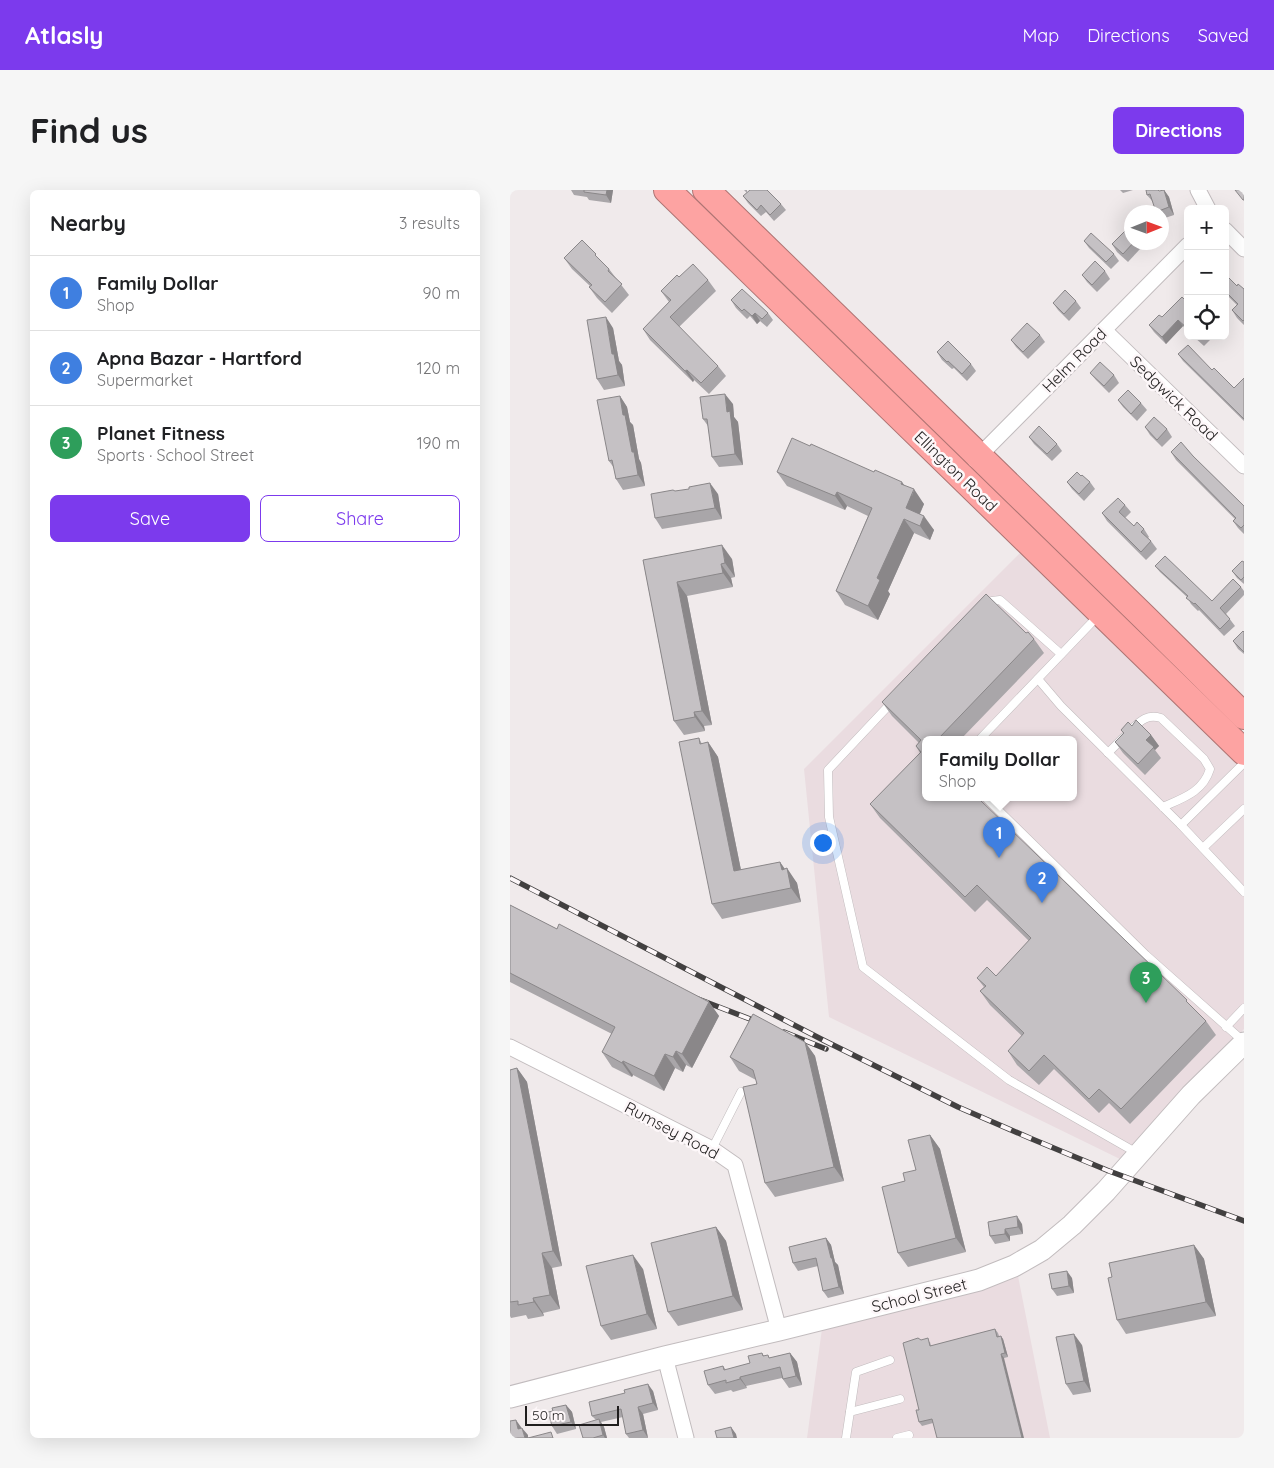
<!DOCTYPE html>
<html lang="en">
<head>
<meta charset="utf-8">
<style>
	body { margin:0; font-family:Quicksand,sans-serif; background:#f6f6f6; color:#202124 }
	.controls { position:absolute; right:15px; top:15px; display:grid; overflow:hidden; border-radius:8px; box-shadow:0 5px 20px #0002 }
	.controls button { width:45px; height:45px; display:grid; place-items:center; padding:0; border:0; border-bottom:1px solid #e0e0e0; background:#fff; color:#202124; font:25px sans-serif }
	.compass { position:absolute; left:614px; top:15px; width:45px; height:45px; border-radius:50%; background:#fff; box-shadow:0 5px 20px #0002; rotate:89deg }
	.scale { position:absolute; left:15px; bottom:12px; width:94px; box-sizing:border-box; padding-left:5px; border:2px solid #1f1d1d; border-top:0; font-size:14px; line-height:18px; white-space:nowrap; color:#1f1d1d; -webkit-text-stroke:4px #fdf7f9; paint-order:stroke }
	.you { position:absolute; left:312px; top:652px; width:18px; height:18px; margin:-12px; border:4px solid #fff; border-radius:50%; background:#1a73e8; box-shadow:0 0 0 8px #1a73e833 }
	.badge { display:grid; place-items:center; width:32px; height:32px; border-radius:50%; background:#7c3aed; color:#fff; font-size:16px; font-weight:700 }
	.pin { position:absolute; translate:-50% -41px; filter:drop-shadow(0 1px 2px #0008) }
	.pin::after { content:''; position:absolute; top:26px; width:18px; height:15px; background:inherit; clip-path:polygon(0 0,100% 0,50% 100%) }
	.popup { position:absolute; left:412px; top:546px; width:155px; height:65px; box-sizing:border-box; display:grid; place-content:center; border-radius:8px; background:#fff; filter:drop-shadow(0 1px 4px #0005); font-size:16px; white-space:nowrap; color:#757577 }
	.popup b { font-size:19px; color:#202124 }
	.popup::after { content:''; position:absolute; left:50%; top:100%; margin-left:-10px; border:10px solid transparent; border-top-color:#fff }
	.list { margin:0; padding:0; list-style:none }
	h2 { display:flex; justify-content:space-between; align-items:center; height:65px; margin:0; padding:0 20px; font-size:21px }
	h2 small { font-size:16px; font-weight:400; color:#757577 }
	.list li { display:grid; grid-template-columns:32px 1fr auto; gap:15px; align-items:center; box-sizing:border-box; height:75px; padding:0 20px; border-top:1px solid #e0e0e0 }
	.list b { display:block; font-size:19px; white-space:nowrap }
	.list p { margin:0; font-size:16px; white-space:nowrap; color:#757577 }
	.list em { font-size:16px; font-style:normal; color:#757577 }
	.actions { display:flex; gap:10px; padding:15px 20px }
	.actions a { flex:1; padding:11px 0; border:1px solid #7c3aed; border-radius:8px; text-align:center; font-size:18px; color:#7c3aed }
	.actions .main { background:#7c3aed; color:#fff }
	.icon { flex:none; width:28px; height:28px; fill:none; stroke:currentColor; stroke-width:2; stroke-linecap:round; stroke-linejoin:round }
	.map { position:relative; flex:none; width:734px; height:1248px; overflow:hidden; border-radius:8px }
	header { display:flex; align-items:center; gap:30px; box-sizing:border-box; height:70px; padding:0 25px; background:#7c3aed; color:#fff }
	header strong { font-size:24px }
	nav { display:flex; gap:28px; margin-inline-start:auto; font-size:18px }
	.intro { display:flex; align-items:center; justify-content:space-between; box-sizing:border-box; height:120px; padding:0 30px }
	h1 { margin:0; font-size:35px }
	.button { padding:12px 22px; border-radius:8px; background:#7c3aed; color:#fff; font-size:18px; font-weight:700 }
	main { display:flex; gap:30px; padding:0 30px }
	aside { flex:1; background:#fff; border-radius:8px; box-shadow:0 5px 20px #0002 }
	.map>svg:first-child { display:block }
	.built { fill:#eadce0; fill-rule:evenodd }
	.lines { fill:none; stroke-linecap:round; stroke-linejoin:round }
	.lane-casing { stroke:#c2bcbe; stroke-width:9 }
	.street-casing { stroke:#c2bcbe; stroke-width:17 }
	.secondary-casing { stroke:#c2bcbe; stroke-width:23 }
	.highway-casing { stroke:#af7473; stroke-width:28 }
	.lane { stroke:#fff; stroke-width:8 }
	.street { stroke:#fff; stroke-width:15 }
	.secondary { stroke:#fff; stroke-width:21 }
	.highway { stroke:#fda3a2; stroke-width:26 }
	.rail-casing { stroke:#424040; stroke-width:5.5 }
	.rail { stroke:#fdf7f9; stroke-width:4; stroke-dasharray:11; stroke-linecap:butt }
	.wall { fill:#a9a6a9 }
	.shaded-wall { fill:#8a8789 }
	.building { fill:#c5c1c4; stroke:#8a8789 }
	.labels { text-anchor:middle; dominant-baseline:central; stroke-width:5; stroke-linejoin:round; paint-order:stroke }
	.street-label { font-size:16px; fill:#1f1d1d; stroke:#fdf7f9 }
</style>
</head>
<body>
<header>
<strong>Atlasly</strong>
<nav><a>Map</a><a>Directions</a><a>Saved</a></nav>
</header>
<div class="intro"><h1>Find us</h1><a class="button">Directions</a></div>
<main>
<aside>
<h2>Nearby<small>3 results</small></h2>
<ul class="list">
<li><span class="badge" style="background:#3f7fe0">1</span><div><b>Family Dollar</b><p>Shop</p></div><em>90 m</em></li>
<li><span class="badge" style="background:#3f7fe0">2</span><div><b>Apna Bazar - Hartford</b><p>Supermarket</p></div><em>120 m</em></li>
<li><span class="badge" style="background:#2e9e5b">3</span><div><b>Planet Fitness</b><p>Sports · School Street</p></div><em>190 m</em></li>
</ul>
<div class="actions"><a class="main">Save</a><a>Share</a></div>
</aside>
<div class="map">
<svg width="734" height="1248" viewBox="0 0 734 1248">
	<rect width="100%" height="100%" fill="#f0eaeb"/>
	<!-- built -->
	<g class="built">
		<path d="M510,363l224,214v262l-122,131 -293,-143 -25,-248zM415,549h148v58h-148z"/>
		<path d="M508,1086l32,162h-243l15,-109 167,-43z"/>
	</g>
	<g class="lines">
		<defs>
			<g id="lane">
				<path d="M476,417l6,-6 8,-1 61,54"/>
				<path d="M528,489l23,27 120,119 63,-62"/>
				<path d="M382,512l-64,68 1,47 34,150 146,113 128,73"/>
				<path d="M622,539c9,-9 16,-15 29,-11l43,41 6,10c-7,23 -27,29 -47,38"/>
				<path d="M470,549l118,-123"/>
				<path d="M598,563l16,-16"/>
				<path d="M475,607l161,158 97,86"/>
				<path d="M671,635l63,67"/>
				<path d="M693,658l41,-39"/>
				<path d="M716,837l18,-19"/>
				<path d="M202,959l29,-57"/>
				<path d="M340,1222l50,-13"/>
				<path d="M336,1248l10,-66 34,-12"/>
				<path d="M387,1248l12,-3"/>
			</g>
			<g id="street">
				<path d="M688,0l10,19"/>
				<path d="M715,40l19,19"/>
				<path d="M594,140l140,136"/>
				<path d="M465,270l213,-215"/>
				<path d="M0,857l202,102 23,16 44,165"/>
				<path d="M155,1167l21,81"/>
			</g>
			<path id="secondary" d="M0,1207l155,-40 114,-27 200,-50 35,-14 28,-16 30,-25 34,-34 85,-96 53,-52"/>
			<g id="highway">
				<path d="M157,0l577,562"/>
				<path d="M196,0l438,427 100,99"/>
			</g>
		</defs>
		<!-- lane casing -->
		<use href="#lane" class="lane-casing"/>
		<!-- street casing -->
		<use href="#street" class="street-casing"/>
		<!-- secondary casing -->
		<use href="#secondary" class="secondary-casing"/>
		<!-- highway casing -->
		<use href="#highway" class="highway-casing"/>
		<!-- lane -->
		<use href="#lane" class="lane"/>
		<!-- street -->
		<use href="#street" class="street"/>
		<!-- secondary -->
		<use href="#secondary" class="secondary"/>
		<!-- highway -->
		<use href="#highway" class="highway"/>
		<defs>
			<g id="rail">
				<path d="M0,688l313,162 135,67 74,32 77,32 135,50"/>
				<path d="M188,809l65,25"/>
				<path d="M274,842l42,17"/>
			</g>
		</defs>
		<!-- rail casing -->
		<use href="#rail" class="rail-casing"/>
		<!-- rail -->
		<use href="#rail" class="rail"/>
	</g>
	<!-- wall -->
	<g class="wall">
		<path d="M61,0h42l-2,13 -22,-3 -2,-3 -13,-2z"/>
		<path d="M234,0h3v3l34,11 5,6 -12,11 -8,-9 -5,4 -13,-13 -5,-7 4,-3z"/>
		<path d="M610,0h13l-10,3z"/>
		<path d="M654,0l5,7 5,18 -12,4v-7h-5l-4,-10 -6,-7z"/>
		<path d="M574,51l30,13 5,7 -8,8 -22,-21z"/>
		<path d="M622,52h4l4,7 -12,13 -11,-10 -5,-8z"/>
		<path d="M54,68l39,5 6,6 20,26 -17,18 -15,-15 -8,-11 1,-1 -18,-17z"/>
		<path d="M595,81l5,8 -13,13 -10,-10 -5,-7z"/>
		<path d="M715,81l4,5 -1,1 9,9 7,3v36l-7,-7 -5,-8 5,-5 -10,-10 -2,2z"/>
		<path d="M169,87l29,3 8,11 -37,36 39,39 8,10 -17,18 -15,-14 -1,2 -43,-42 -7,-11 26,-27 -8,-11z"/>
		<path d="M221,110l37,13 5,7 -6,7 -7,-6 -3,3 -7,-8 -3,3 -11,-11z"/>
		<path d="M566,111l5,7 -12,13 -11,-11 -5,-7z"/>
		<path d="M678,113v28l-5,-5 -17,18 -12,-12 -5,-7z"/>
		<path d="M103,138l6,33 3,4 3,21 -21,4 -7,-11z"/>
		<path d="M530,145l5,7 -17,17 -12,-12 -5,-7z"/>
		<path d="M683,146h19l1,1 -9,9z"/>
		<path d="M427,162l34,12 5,7 -9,10 -13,-13 -2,1 -10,-9z"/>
		<path d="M668,164l34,16 22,18 10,-10v43l-61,-60z"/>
		<path d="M580,183l24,2 5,8 -10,10 -13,-13z"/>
		<path d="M110,206l7,11 3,15 3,3 6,34 2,4 4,23 -22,4 -7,-11 -2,-11 -5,-7z"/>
		<path d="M608,210l23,3 6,7 -10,11 -14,-14z"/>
		<path d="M223,214l1,13 4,5 5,43 -24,2 -7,-10 -4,-31 -5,-7z"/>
		<path d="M635,237l22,2 5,8 -10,10 -12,-12z"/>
		<path d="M519,247l28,7 5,7 -10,10 -18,-17z"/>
		<path d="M661,262l22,4 51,50v28l-6,-6 -5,-7 2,-2 -59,-59z"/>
		<path d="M267,282l127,13 20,19 -4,10 14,16 -4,10 -16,-7 -26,58 2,3 -12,26 -33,-15 -9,-14 32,-75 -21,-10 -2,4 -58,-24z"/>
		<path d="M571,286l9,6 5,7 -11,12 -12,-12 -5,-7z"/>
		<path d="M208,304l4,25 -60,10 -7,-11z"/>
		<path d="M615,315l6,7 -6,6 9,8 10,3 5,8 -1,1 3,3 6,8 -11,11 -39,-39 -5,-8z"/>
		<path d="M222,369l3,18 -4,1 2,9 -46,9 25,129 -8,1 1,5 -21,4 -10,-14 -31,-161z"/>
		<path d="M734,372v22l-7,-6 -5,-7z"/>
		<path d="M645,376l57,35 29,-14 3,4v4l-18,19 9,12 -11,10 -25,-26 -1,1 -7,-7 -4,-7 -27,-25z"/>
		<path d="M734,442v22l-6,-5 -5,-8z"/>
		<path d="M516,443l8,6 10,14 -83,86h-36v58l266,210 15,14 10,14 -86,89 -21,-21 -10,10 -45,-44 -15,16 -22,-20 -9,-14 14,-15 -32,-31 -10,-14 4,-4 -7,-9 19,-2 33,-35 -42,-41 -12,12 -95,-94 -10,-14 50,-51 -4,-7 3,-3 -27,-27 -10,-14z"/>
		<path d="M622,536l19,9 8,11 -4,4 6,8 -16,17 -22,-22 -8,-11 8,-9 -2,-3z"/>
		<path d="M189,548l3,6 6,-2 10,15 23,113 39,-8 5,7 12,14 4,19 -79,17 -10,-15z"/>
		<path d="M0,715l47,24 152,73 10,14 -27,52 -6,-3 -3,7 -8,-4 -11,23 -31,-16 -1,2 -20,-10 -10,-15 10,-18 -102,-52z"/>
		<path d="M295,852l10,14 29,125 -69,16 -10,-14 -9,-103 -17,-9 -9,-14z"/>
		<path d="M7,878l10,14 35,184 -10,2 8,41 -17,4 1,3 -16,3 -2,-4 -15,3 -1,-2v-246z"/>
		<path d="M420,945l10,14 26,103 -58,15 -10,-14 7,-72 11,-11z"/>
		<path d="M478,1032l34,2 1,10 -13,2v5l-15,3 -5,-8z"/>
		<path d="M206,1037l10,14 17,69 -65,16 -10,-14z"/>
		<path d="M316,1048l5,7 4,17 3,3 6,29 -16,4 -5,-7 -5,-25 -20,5 -5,-8z"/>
		<path d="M684,1055l10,14 12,57 -90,18 -9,-14z"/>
		<path d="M133,1079l14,60 -46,11 -10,-14z"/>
		<path d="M562,1088l2,15 -17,3 -5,-7z"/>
		<path d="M485,1139l3,4 1,3 4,3 5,18 -4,1 -71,65 -11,3 -3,-4v-12l2,-70 9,2 1,4z"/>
		<path d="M572,1155l9,47 -18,3 -7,-11z"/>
		<path d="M252,1163l2,3 6,2 20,-5 7,9 5,23 -13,3 -7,-10 -36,8 1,2 -14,4 -2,-2 -16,4 -7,-9 15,-19 3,4 24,-7z"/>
		<path d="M143,1201l5,19 -15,4 5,24h-19l-3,-4 -3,-17 -22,5 3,5 3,11h-24l13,-18 -4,-4z"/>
		<path d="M56,1215l6,7 4,17 -19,5 -5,-8 1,-15z"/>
	</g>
	<!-- shaded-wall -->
	<g class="shaded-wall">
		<path d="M97,0h6l-2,13 -5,-8z"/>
		<path d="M654,0l5,7 5,18 -5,-8z"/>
		<path d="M245,123l5,8 -3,3 -5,-8z"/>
		<path d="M96,127l7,11 6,33 3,4 3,21 -7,-11 -6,-21z"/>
		<path d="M668,130l5,6 -17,18 -4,-7z"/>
		<path d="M177,180l7,10 -1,2 -8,-11z"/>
		<path d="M215,204l8,10 1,13 4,5 5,43 -8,-11 -8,-42z"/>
		<path d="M110,206l7,11 3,15 3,3 6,34 2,4 4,23 -7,-11 -15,-60z"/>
		<path d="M392,292l10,14 2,-7 10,15 -8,18 -10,-14 -5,-24z"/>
		<path d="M200,293l8,11 4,25 -7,-11z"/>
		<path d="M327,302l10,14 -2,4 -10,-14z"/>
		<path d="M414,326l10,14 -4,10 -10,-14z"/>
		<path d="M394,329l10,14 -26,58 2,3 -12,26 -10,-14 9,-28z"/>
		<path d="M212,355l10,14 3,18 -10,-14z"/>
		<path d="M211,374l10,14 2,9 -10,-14z"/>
		<path d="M167,392l10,14 25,129 -10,-14z"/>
		<path d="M184,522l10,14 1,5 -10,-14z"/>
		<path d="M641,545l8,11 -4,4 -9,-10z"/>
		<path d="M198,552l10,15 26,128 -10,-14z"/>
		<path d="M270,672l8,12 -1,-6 10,15 4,19 -10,-14 -9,-18z"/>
		<path d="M199,812l10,14 -27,52 -10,-14z"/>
		<path d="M295,852l10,14 29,125 -10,-14z"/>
		<path d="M166,861l10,14 -3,7 -10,-15z"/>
		<path d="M155,864l10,14 -11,23 -10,-15z"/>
		<path d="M113,871l10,14 -1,2 -10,-14z"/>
		<path d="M7,878l10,14 35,184 -9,-15z"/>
		<path d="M420,945l10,14 26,103 -10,-14z"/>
		<path d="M507,1026l5,8 1,10 -5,-7z"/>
		<path d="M206,1037l10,14 17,69 -10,-14z"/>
		<path d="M495,1039l5,7v5l-5,-7z"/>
		<path d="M316,1048l5,7 4,17 3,3 6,29 -5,-7 -8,-29z"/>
		<path d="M684,1055l10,14 12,57 -10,-14z"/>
		<path d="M32,1063l10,15 8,41 -10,-14z"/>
		<path d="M123,1065l10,14 14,60 -10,-15z"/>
		<path d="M557,1081l5,7 2,15 -5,-7z"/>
		<path d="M23,1108l10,15 1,3 -10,-14z"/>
		<path d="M564,1144l8,11 9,47 -7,-11z"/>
		<path d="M491,1146l2,3 5,18 -3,-4z"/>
		<path d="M280,1163l7,9 5,23 -6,-9z"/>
		<path d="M491,1164l3,4 20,80h-2z"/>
		<path d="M230,1187l6,9 1,2 -7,-9z"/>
		<path d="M138,1194l5,7 5,19 -5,-7z"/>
		<path d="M56,1215l6,7 4,17 -5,-7z"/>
		<path d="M128,1217l5,7 5,24 -5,-8z"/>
		<path d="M89,1229l5,8 3,11h-2l-2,-3z"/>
		<path d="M6,1230l5,7 2,9 -5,-7z"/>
		<path d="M221,1237l5,7 1,4h-3z"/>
		<path d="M12,1238l6,7v3h-3z"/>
	</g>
	<!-- building -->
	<g class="building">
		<path d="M74,0h23l-1,5 -22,-3z"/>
		<path d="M240,0h17l14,14 -11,11 -9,-10 -4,5 -14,-14z"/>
		<path d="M636,0h12l1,1 5,-1 5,17 -13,5 -6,-18 -3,1z"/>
		<path d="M725,0h9v10h-1z"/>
		<path d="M615,41l7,7v4h2l-11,12 -11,-10z"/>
		<path d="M581,43l23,21 -8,8 -22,-21z"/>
		<path d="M72,50l14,14 -1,1 14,14 -1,2 14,13 -17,18 -16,-15 3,-2 -28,-27z"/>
		<path d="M585,71l10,10 -13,14 -10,-10z"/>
		<path d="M183,74l15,16 -38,37 48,49 -17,17 -14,-13 -2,1 -42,-42 28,-29 -10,-9 16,-16 2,2z"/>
		<path d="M715,84l12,12 1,-2 6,5v31l-1,1 -11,-11 6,-6 -13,-13z"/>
		<path d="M232,99l26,24 -6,6 -7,-6 -3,3 -8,-7 -2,2 -11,-11z"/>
		<path d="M555,100l11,11 -12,13 -11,-11z"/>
		<path d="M672,107l6,6v26l-10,-9 -16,17 -13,-12 10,-10 3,2z"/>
		<path d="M96,127l6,37h2l4,21 -21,4 -10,-59z"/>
		<path d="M517,133l13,12 -17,17 -12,-12z"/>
		<path d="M686,146h7l-4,4z"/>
		<path d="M438,151l23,23 -9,10 -14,-13 -1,1 -10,-10z"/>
		<path d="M678,155l24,25 2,-2 20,20 10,-10v41l-66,-65z"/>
		<path d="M590,172l14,13 -10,11 -14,-13z"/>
		<path d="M618,200l13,13 -10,11 -13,-14z"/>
		<path d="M215,204l2,18 3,-1 5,43 -23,3 -5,-38h-4l-3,-22z"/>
		<path d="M110,206l3,19h2l7,37h2l4,23 -22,4 -4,-19 -3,1 -12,-61z"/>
		<path d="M644,227l13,12 -10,11 -12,-13z"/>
		<path d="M529,236l18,18 -10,10 -18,-17z"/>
		<path d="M282,248l18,8 1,-2 63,28 1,-2 27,12 -1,2 13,5 -8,19 18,8 -4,10 -16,-7 -27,59 3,2 -12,26 -32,-15 36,-83 -35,-16 -2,4 -58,-24z"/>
		<path d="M671,252l12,14 51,50v20v-1l-3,3 -8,-7 3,-3 -65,-66z"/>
		<path d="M567,282l4,4 1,-1 8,7 -11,12 -12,-12z"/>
		<path d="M200,293l5,25 -60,10 -4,-24 22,-4 2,1 14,-2v-2z"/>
		<path d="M608,308l7,7 -6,7 15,14 3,-4 7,7 -3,3 10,9 -10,11 -39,-39z"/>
		<path d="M212,355l3,18 -4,1 2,9 -46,9 25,129 -8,1 1,5 -21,4 -31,-161z"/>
		<path d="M655,366l47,45 21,-22 8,8 -21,21 10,11 -10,10 -25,-26 -1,1 -8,-6 2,-2 -33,-30z"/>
		<path d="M732,371l2,1v15l-3,3 -9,-9z"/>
		<path d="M476,404l40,39 2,-1 6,7 -96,100h-13v58h52l210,203 -1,1 20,20 -85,88 -22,-20 -10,10 -45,-44 -15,16 -21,-20 16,-18 -44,-42 6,-5 -9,-8 10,-11 9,9 35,-38 -54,-53 -12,12 -95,-93 51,-52 -5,-6 5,-6 -39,-38z"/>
		<path d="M733,441l1,1v20l-11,-11z"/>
		<path d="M626,530l15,15 -5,5 8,7 -16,17 -23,-22 9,-9 -3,-3 7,-8 4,4z"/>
		<path d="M189,548l1,6 8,-2 26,129 46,-9 2,8 5,-2 4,20 -79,16 -33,-162z"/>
		<path d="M0,715l47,24 2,-5 150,78 -27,52 -6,-3 -3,6 -8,-3 -11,22 -31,-15 -1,2 -20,-11 13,-25 -105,-54z"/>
		<path d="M243,824l52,28 29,125 -69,16 -22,-96 14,-3 -4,-14 -23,-13z"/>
		<path d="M7,878l36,183 -11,2 8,42 -17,3 1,4 -16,3v-4l-8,1v-232z"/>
		<path d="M420,945l26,103 -58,15 -16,-66 23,-6 -2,-8 13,-3 -8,-30z"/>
		<path d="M507,1026l1,11 -13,2v5l-15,2 -2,-14z"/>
		<path d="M206,1037l17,69 -65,16 -17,-69z"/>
		<path d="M316,1048l5,20h1l7,29 -16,4 -7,-33 -23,5 -4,-16z"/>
		<path d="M684,1055l12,57 -89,18 -9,-42 4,-1 -3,-14z"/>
		<path d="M123,1065l14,59 -46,12 -15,-60z"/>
		<path d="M557,1081l2,15 -17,3 -3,-15z"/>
		<path d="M485,1139l2,8 4,-1 4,17 -4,1 21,84h-85l-5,-19 -13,3 -3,-12h3l-16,-67 15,-5 3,2 7,-2 2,8z"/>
		<path d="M564,1144l10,47 -18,3 -10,-47z"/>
		<path d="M252,1163l1,3 5,-1 1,3 21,-5 6,23 -13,3 -3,-12 -40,10v2l-14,4v-3l-18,5 -4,-14 19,-5 1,4 26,-7 -2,-7z"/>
		<path d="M138,1194l5,19 -15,4 5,23 -17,4 -5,-25 -29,7 -3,-14 36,-9 -1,-3z"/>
		<path d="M56,1215l5,17 -19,4 -4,-14 5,-1 -1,-3z"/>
		<path d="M89,1229l4,16 -10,3h-10l-4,-13z"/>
		<path d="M6,1230l2,9 4,-1 3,10h-15v-17z"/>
		<path d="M221,1237l3,11h-17l-2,-7z"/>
		<path d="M41,1242l2,6h-25z"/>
	</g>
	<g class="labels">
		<!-- street labels -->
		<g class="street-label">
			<text transform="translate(564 170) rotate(-45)">Helm Road</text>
			<text transform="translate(664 208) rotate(44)">Sedgwick Road</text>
			<text transform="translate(446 281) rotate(44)">Ellington Road</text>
			<text transform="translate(162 940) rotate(28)">Rumsey Road</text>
			<text transform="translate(409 1105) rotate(-14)">School Street</text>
		</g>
	</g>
</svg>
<div class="controls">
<button>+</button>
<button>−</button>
<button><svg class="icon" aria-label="locate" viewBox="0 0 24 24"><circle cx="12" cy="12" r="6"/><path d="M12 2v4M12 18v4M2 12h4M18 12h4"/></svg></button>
</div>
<svg class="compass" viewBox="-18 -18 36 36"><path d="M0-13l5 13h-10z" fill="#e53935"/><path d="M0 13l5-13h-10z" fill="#757577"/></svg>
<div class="scale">50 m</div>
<div class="you"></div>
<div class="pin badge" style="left:489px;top:668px;background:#3f7fe0">1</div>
<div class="popup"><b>Family Dollar</b>Shop</div>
<div class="pin badge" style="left:532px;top:713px;background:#3f7fe0">2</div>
<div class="pin badge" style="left:636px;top:813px;background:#2e9e5b">3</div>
</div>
</main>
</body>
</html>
